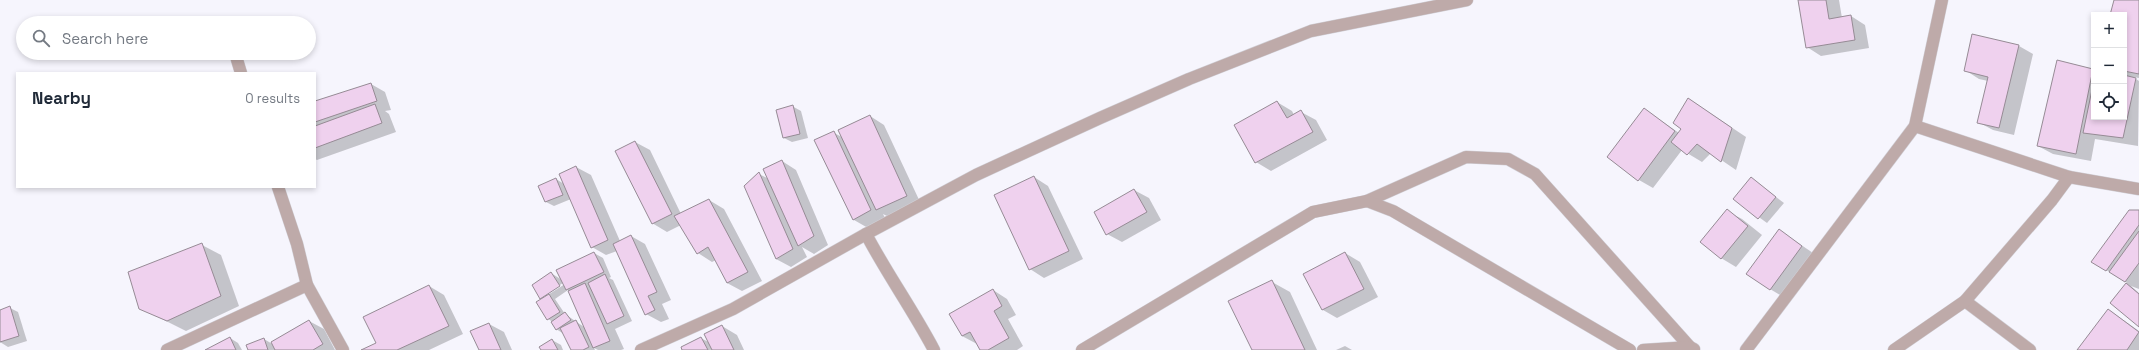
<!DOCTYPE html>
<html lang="en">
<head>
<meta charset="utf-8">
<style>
	body { margin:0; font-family:"Space Grotesk",sans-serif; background:#f6f6f7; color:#1f2937 }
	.controls { position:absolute; right:12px; top:12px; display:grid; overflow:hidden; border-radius:0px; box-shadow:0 2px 6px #0003 }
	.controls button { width:36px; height:36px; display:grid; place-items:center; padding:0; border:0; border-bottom:1px solid #e0e1e3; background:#fff; color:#1f2937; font:20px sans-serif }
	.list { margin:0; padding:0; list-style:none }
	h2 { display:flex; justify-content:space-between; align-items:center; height:52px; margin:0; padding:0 16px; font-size:17px }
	h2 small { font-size:13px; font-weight:400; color:#747a83 }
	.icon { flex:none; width:22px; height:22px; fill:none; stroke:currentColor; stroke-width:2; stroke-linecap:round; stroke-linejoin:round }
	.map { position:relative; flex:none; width:2139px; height:350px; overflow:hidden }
	.search { position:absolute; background:#fff; box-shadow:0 2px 6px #0003; left:16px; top:16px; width:300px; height:44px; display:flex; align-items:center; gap:10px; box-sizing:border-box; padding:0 14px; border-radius:22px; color:#747a83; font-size:15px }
	.panel { position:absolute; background:#fff; box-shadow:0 2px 6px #0003; left:16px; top:72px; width:300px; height:116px; border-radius:0px }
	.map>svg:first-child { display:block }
	.shadow { fill:#0003; fill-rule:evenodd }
	.building { fill:#efd1ee; stroke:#968b95 }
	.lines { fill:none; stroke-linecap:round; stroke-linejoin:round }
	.street-casing { stroke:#d1d0d7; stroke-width:13 }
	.street { stroke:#beaaa9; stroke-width:12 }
</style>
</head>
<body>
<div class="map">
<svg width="2139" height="350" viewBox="0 0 2139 350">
	<rect width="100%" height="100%" fill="#f6f5fd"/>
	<!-- shadow -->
	<g class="shadow">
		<path d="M1799,0h40l3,18 9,-2 14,9 4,23 -48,8 -14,-9z"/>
		<path d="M2115,0h24v78l-6,-1 6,4 -1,65 -43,-7 -4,22 -38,-7 -15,-8 54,-77 2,1v47h30v-102h-13z"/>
		<path d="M2019,46l14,8 -19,81 -21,-5 -15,-8 10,-41 -9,-2 -14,-9z"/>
		<path d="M371,84l14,8 6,18 -6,1 4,3 7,18 -79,28 -2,-1v-57z"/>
		<path d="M1689,99l57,38 -10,33 -25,-17 -9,9 -20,-12 -29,38 -14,-8 5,-71 35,24 3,-4z"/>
		<path d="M1277,102l15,9 2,4 7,-3 15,8 11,20 -56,31 -15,-9z"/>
		<path d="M792,106l9,5 7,27 -16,4 -8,-4z"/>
		<path d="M870,116l14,9 37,79 -30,14 -8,-4 2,4 -17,10 -14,-8 -39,-80 19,-7 8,4z"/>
		<path d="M635,142l15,8 31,64 28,-14 15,9 38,72 -20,10 -15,-8 -11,-23 -4,2 -14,-9 -17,-28 -14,7 -15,-9z"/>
		<path d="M782,161l14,9 32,75 -14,9 -12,-7 5,10 -16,10 -15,-8 -17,-85 10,5z"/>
		<path d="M576,167l15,8 29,66 11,-5 14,8 26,56 -9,4 7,15 -8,3 -15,-8 -29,-63 -11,4 -14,-8 -21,-48 -17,7 -8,-4 -6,-16 16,-7 8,5 -4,-10z"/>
		<path d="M1034,177l14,9 35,73 -39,19 -14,-9z"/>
		<path d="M1751,178l33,25 -17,20 -33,-24z"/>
		<path d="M1134,190l15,8 12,22 -39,22 -15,-8z"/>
		<path d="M1727,211l15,8 20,16 -26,32 -15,-9z"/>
		<path d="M2139,211v78l-8,-3 8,7v33l-28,-24 16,-19 -35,-22z"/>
		<path d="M1779,230l37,25 -31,43 -15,-9z"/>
		<path d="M202,245l19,10 18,51 -53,25 -46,-23z"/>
		<path d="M594,253l9,5 8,19 -2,1 4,2 19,41 -17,8 9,20 -3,1h-23l-4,-2 1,2h-23l-8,-16 -8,-5 -3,-7 -5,-3 -5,-20 -2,-1 10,-25 11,7zM563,283l2,1 -22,14v-2zM568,290l16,37 -19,-13 -10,-15z"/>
		<path d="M1345,253l15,9 18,35 -41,21 -14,-8 -19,-35z"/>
		<path d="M1272,282l18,10 27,58h-64z"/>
		<path d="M429,286l15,9 19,39 -34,16h-65l13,-6z"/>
		<path d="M993,290l14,9 9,16 -8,4 15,27 -6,4h-36l-4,-6 -15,-8z"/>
		<path d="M10,308l8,4 9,29 -19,6 -8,-5v-31z"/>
		<path d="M2109,310l30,21v19h-61z"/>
		<path d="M309,321l15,8 11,21h-86l15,-11 10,6z"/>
		<path d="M489,324l15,8 8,18h-32z"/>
		<path d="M722,326l15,9 7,15h-61l18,-12 9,5z"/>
		<path d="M230,338l8,5 4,7h-35z"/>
		<path d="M552,340l9,5 2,5h-21z"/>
		<path d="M1345,346l7,4h-16z"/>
	</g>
	<!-- building -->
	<g class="building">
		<path d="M1798,0h28l3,19 22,-4 4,25 -49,8z"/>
		<path d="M2114,0h25v74l-15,-3v-56h-14z"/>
		<path d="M1972,34l47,11 -20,83 -22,-5 11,-46 -24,-6z"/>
		<path d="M2057,60l36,9 -17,85 -39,-8z"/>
		<path d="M2124,75l12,3 -13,60 -40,-5 11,-53v37h30z"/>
		<path d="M371,83l6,18 -62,21v-21z"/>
		<path d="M1688,98l44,30 -11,34 -24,-18 -10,11 -16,-13 10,-13 -8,-6z"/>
		<path d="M1277,101l10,17 14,-8 12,22 -58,31 -21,-38z"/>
		<path d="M375,104l7,19 -67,25v-22z"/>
		<path d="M793,105l7,29 -17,4 -7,-28z"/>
		<path d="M1644,108l31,23 -37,50 -31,-24z"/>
		<path d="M870,115l37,81 -31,14 -38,-80z"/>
		<path d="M834,131l37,79 -18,10 -39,-80z"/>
		<path d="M635,141l37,73 -20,10 -37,-73z"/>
		<path d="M782,160l32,76 -16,10 -35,-77z"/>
		<path d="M576,166l32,74 -17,8 -32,-74z"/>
		<path d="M759,172l34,77 -17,10 -32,-73z"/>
		<path d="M1034,176l35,75 -40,19 -35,-75z"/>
		<path d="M1751,177l25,20 -18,22 -25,-20z"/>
		<path d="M556,178l7,17 -18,7 -7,-16z"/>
		<path d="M1134,189l13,23 -41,23 -12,-23z"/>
		<path d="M709,199l39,73 -21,11 -19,-36 -11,7 -23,-38z"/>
		<path d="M1727,209l21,17 -27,33 -21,-17z"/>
		<path d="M2129,210h10v15l-33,46 -15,-9z"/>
		<path d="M1779,229l23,17 -32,44 -24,-16z"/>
		<path d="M2139,231v32l-14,19 -16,-10z"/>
		<path d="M631,235l26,57 -9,4 7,14 -10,5 -32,-71z"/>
		<path d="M202,243l19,53 -54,25 -28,-12 -11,-37z"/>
		<path d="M594,252l10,20 -38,18 -10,-20z"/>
		<path d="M1345,252l19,37 -42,21 -19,-36z"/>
		<path d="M551,272l9,14 -20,13 -8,-14z"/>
		<path d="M605,274l19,42 -17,8 -19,-41z"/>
		<path d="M1272,280l33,70h-53l-24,-49z"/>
		<path d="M585,283l25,58 -17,7 -25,-57z"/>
		<path d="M2126,283l13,11v33l-29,-24z"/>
		<path d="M429,285l20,41 -52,24h-36l15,-7 -13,-26z"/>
		<path d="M993,289l9,17 -8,5 15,27 -21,12h-8l-10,-18 -8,4 -13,-22z"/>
		<path d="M549,294l11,18 -13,8 -11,-18z"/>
		<path d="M10,306l9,30 -19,6v-32z"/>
		<path d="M2108,309l31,23 -12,18h-50z"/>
		<path d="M565,312l6,8 -15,10 -5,-8z"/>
		<path d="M309,320l14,24 -10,6h-38l-4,-8z"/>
		<path d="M576,320l13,27 -6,3h-12l-11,-22z"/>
		<path d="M489,323l12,27h-22l-9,-19z"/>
		<path d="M722,325l12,25h-22l-8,-16z"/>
		<path d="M230,337l6,13h-31z"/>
		<path d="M701,337l7,13h-26l-1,-3z"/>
		<path d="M264,338l4,12h-20l-2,-5z"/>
		<path d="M552,339l6,11h-17l-2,-3z"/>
	</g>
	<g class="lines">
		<defs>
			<g id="street">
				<path d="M235,53l6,20"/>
				<path d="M1915,126l154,51"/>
				<path d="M278,187l19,57 10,41 36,65"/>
				<path d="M1367,201l99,-44 42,2 27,15 155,173"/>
				<path d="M866,234l110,-59 124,-57 89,-39 122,-48 156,-31"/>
				<path d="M1965,301l65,49"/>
				<path d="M167,350l140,-65"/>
				<path d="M641,350l92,-41 133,-75c21,40 47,76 68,116"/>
				<path d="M1082,350l231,-138 54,-11 26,10 237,139"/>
				<path d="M1643,350l47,-3 4,2"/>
				<path d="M1746,350l169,-224 27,-126"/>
				<path d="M1894,350l71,-49 87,-101 17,-23 70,12"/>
			</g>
		</defs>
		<!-- street casing -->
		<use href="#street" class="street-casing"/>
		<!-- street -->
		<use href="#street" class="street"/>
	</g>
</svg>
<div class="controls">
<button>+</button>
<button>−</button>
<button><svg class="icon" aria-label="locate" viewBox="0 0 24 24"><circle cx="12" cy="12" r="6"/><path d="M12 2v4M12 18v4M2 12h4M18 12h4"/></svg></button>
</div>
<div class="search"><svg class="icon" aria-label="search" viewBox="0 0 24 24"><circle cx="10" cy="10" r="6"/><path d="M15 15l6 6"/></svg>Search here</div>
<section class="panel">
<h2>Nearby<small>0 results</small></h2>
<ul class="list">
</ul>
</section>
</div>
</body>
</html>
